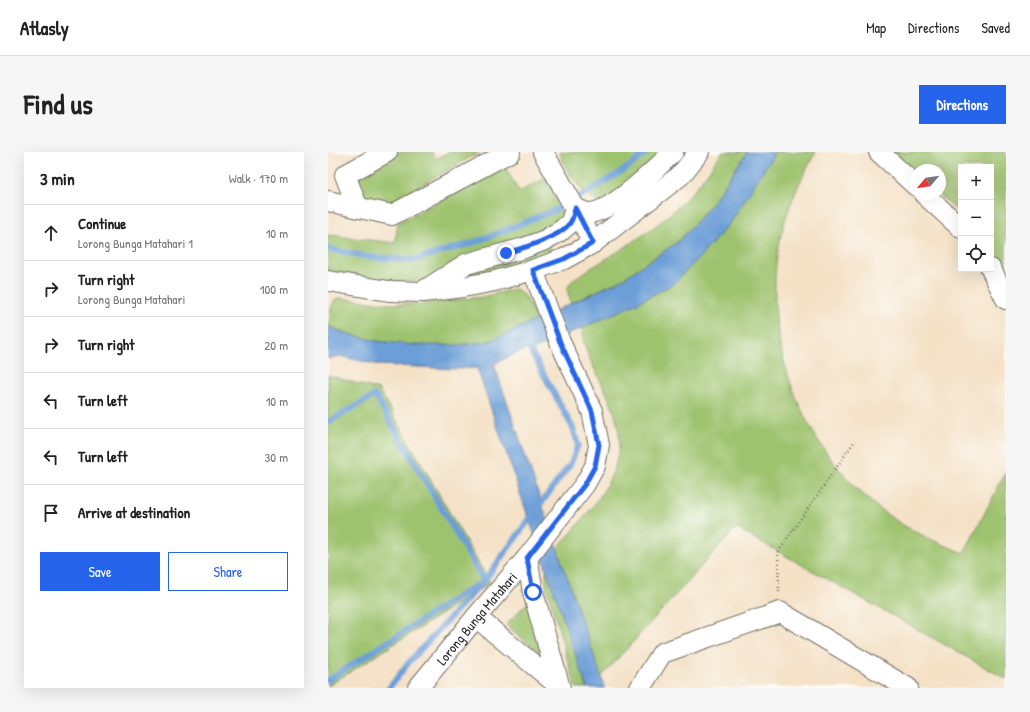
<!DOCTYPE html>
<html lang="en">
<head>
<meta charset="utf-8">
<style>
	body { margin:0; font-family:"Patrick Hand",sans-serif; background:#f6f6f6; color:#222 }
	.controls { position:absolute; right:12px; top:12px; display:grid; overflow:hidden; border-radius:0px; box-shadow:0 4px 16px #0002 }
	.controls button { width:36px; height:36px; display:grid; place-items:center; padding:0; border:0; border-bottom:1px solid #e0e0e0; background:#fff; color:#222; font:20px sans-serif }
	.compass { position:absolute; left:582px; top:12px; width:36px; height:36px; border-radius:50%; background:#fff; box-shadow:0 4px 16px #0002; rotate:241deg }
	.stop { position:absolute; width:12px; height:12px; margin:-9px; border:3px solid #2563eb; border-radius:50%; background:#fff }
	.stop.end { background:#2563eb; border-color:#fff; box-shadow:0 1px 4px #0008 }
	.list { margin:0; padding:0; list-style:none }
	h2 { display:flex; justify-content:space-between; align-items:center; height:52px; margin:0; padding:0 16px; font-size:17px }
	h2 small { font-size:13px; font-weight:400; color:#767676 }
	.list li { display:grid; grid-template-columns:26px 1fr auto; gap:12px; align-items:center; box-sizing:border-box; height:56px; padding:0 16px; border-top:1px solid #e0e0e0 }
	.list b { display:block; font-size:15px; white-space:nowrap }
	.list p { margin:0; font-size:13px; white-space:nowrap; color:#767676 }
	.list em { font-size:13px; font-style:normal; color:#767676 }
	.actions { display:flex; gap:8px; padding:12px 16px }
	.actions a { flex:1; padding:9px 0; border:1px solid #2563eb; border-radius:0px; text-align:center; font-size:14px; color:#2563eb }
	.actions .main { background:#2563eb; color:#fff }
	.icon { flex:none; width:22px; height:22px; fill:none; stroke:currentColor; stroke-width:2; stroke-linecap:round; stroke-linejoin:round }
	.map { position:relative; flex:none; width:678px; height:536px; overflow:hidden; border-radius:0px }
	header { display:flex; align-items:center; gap:24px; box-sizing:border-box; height:56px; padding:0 20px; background:#fff; border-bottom:1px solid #e0e0e0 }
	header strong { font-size:19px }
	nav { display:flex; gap:22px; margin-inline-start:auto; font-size:14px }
	.intro { display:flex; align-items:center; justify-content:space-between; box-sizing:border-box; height:96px; padding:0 24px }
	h1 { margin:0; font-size:28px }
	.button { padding:10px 18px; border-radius:0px; background:#2563eb; color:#fff; font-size:14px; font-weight:700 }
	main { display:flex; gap:24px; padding:0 24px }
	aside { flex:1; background:#fff; border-radius:0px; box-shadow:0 4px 16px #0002 }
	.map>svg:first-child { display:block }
	.green { fill:#9ec36e; stroke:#64774c }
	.water { fill:#6c9ed7; stroke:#4c6481 }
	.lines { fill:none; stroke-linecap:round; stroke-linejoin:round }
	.stream { stroke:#6c9ed7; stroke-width:6 }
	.minor-casing { stroke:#716b61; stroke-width:22 }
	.path { stroke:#716b61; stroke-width:2.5; stroke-dasharray:1 3; stroke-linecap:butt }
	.minor { stroke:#fff; stroke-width:20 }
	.route { stroke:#2563eb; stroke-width:5 }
	.labels { text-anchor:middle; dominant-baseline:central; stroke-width:4; stroke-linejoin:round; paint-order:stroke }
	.street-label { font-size:14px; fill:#2b2b2b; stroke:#fdfcf7 }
</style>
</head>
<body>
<header>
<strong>Atlasly</strong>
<nav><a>Map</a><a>Directions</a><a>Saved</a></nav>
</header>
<div class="intro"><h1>Find us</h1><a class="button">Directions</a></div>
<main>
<aside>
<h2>3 min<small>Walk · 170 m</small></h2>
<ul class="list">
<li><svg class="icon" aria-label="ahead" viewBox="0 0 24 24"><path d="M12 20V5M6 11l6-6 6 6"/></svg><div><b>Continue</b><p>Lorong Bunga Matahari 1</p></div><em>10 m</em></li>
<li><svg class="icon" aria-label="right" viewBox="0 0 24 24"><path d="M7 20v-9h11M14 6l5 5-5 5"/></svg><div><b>Turn right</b><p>Lorong Bunga Matahari</p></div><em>100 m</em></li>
<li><svg class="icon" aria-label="right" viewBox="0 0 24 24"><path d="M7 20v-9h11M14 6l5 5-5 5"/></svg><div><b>Turn right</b></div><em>20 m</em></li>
<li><svg class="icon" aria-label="left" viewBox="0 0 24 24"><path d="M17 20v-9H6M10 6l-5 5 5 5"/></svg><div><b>Turn left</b></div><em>10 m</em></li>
<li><svg class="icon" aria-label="left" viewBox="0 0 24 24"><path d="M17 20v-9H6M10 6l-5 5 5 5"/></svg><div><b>Turn left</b></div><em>30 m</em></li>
<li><svg class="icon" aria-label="arrive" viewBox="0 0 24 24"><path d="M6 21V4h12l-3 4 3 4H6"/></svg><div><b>Arrive at destination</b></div></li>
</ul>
<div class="actions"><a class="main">Save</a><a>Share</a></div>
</aside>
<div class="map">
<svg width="678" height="536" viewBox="0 0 678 536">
	<rect width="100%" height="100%" fill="#fdfcf7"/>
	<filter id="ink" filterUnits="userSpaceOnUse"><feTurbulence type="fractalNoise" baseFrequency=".025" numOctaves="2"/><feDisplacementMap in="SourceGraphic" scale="8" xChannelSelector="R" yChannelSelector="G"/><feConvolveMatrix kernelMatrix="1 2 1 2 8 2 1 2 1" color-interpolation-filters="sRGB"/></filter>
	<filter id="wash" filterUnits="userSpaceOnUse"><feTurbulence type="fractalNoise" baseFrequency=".012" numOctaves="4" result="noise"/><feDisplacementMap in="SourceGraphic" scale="16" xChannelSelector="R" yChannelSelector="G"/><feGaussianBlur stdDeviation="0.9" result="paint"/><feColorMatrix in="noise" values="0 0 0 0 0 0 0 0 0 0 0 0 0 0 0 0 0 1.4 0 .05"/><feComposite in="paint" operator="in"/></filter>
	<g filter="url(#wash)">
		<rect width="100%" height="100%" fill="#f4e1c6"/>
		<!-- green -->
		<g class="green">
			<path d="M70,0h34l4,7 13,-7h31l-91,51 -12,3 -9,-5 -9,-15v-8l3,-7z"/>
			<path d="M232,0h103l-36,34 -29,17c-4,-4 -9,-6 -13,-10 -8,-8 -24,-30 -25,-41z"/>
			<path d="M394,0h25l-37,54 -31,35 -58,39 -50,23c-4,-12 -6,-16 4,-25 37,-23 77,-45 108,-76 15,-15 27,-33 39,-50z"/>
			<path d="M447,0h41c-18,31 -32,63 -38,98 -16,101 28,206 111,266 23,16 49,27 75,37l42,-81v207l-270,-151 -135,149 -15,5 1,6h-11l-30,-102c0,-9 -1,-16 2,-24 6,-12 15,-20 23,-29 22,-26 45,-52 48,-87 3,-36 -23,-67 -34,-100 -2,-5 -2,-12 -3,-18l51,-23 40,-21 25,-25 32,-36z"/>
			<path d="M562,0h116v133l-15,-31v-87h-30v47l-23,-20h2v-24h-24v5z"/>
			<path d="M177,15l14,25 27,-14 18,38 -5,8 -137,58 -32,-1 -62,-10v-36l67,8 3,-20z"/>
			<path d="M218,92l8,7c-29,12 -59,20 -89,26l2,-8z"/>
			<path d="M187,137c12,4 16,19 21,31 -16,7 -31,16 -48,21 -6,2 -14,2 -21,3 -42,5 -100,1 -138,-18l2,-18 4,-8 5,-2 51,6h19l26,-2 46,-5z"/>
			<path d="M0,223l51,15 111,193 -162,103z"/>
			<path d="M200,450l14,53 -36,-30z"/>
		</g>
		<!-- water -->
		<path class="water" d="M419,0h28l-45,71 -32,36 -25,25 -40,21 -102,46 -5,-2 -32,15 111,324h-18l-110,-320 -23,1 -75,-4 -40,-9 -11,3v-33l13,6 36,9 38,4h42l31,-3 133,-62 58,-39 31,-35z"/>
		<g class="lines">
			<!-- stream -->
			<g class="stream">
				<path d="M0,97l41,8 45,3 61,-18 78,-31 40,-22 37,-23 17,-14"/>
				<path d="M0,270l47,-27 109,186"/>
				<path d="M0,528l147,-94"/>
				<path d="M61,536l21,-27 74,-80 87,-118 7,-18 -5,-17 -46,-84"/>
			</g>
		</g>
	</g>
	<g filter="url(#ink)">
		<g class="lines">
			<defs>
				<g id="minor">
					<path d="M215,0l32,56 18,35"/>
					<path d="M551,0l37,34"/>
					<path d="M596,42l37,34"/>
					<path d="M0,49l64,14 118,-63"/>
					<path d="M30,56l-13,-33 42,-23"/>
					<path d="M247,56c3,1 8,4 12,5 22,2 70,-45 86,-61"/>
					<path d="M663,117l15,30"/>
					<path d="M0,129l61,10 34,1 40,-5 32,-6 38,-11 31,-11 29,-16 88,-68 18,-23"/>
					<path d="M97,138l41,-26 58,-16 21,-8 17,-10 9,-8 4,-14"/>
					<path d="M199,406l6,34 27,96"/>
					<path d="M148,465l83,69"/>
					<path id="s1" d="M90,536l58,-71 51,-59 58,-74 10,-18 4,-21 -7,-34 -32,-69 -27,-72"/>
					<path d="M312,536l22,-35 118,-41 128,76"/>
				</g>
			</defs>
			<!-- minor casing -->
			<use href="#minor" class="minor-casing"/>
			<!-- path -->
			<path class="path" d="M451,440l-1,-40 76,-110"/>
			<!-- minor -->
			<use href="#minor" class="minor"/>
		</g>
	</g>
	<g class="lines" filter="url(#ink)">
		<!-- route -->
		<path class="route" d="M178,101c17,-5 53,-15 64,-30 3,-4 4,-11 5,-15l18,35 -29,16 -31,11 27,72 32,69 7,34 -4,21 -10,18 -58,74 6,34"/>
	</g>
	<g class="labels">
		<!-- street labels -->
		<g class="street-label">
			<text stroke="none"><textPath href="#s1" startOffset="91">Lorong Bunga Matahari</textPath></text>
		</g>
	</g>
</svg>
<div class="controls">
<button>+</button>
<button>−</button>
<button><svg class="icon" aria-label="locate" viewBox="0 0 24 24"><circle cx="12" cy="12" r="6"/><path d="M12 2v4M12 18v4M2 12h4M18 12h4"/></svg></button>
</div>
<svg class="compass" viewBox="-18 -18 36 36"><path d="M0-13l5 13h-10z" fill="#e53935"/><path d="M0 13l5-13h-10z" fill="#767676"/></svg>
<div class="stop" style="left:205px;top:440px"></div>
<div class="stop end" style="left:178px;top:101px"></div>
</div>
</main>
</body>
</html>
